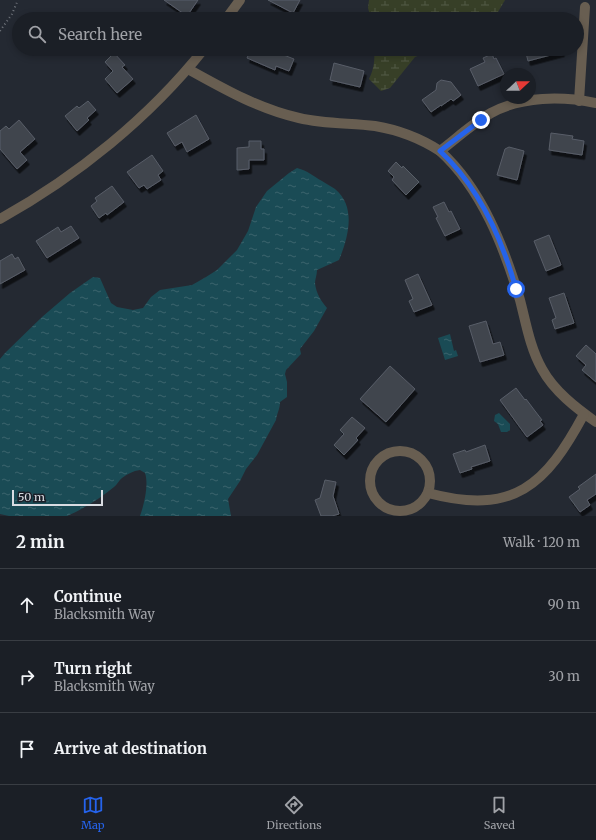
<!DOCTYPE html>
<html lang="en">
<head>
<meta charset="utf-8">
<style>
	body { margin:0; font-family:Merriweather,serif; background:#282c32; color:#f1f3f6 }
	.compass { position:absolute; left:500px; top:68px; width:36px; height:36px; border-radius:50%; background:#1b1f26; box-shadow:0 2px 6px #0003; rotate:68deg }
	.scale { position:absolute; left:12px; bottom:10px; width:91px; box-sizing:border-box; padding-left:4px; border:2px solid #d9dce2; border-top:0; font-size:11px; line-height:14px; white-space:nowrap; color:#d9dce2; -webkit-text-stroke:3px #1b1f28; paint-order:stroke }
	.stop { position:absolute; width:12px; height:12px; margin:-9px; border:3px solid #2563eb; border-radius:50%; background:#fff }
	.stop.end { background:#2563eb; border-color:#fff; box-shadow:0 1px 4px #0008 }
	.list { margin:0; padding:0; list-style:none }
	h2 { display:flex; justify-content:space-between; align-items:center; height:52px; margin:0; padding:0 16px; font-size:17px }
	h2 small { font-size:13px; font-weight:400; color:#a0a2a7 }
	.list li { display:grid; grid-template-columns:26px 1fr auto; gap:12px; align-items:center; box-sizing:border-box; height:72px; padding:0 16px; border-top:1px solid #393d43 }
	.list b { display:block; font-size:15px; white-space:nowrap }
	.list p { margin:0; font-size:13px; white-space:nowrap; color:#a0a2a7 }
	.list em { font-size:13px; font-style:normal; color:#a0a2a7 }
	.icon { flex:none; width:22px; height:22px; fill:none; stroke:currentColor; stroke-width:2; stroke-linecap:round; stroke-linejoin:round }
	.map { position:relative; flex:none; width:596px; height:516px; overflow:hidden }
	.search { position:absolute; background:#1b1f26; box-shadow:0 2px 6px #0003; left:12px; right:12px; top:12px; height:44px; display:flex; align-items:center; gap:10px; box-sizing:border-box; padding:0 14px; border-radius:22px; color:#a0a2a7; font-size:15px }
	.sheet { height:268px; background:#1b1f26 }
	nav { display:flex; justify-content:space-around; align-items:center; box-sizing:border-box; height:56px; border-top:1px solid #393d43; background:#1b1f26; font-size:11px; color:#a0a2a7 }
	nav a { display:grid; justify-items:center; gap:2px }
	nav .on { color:#2563eb }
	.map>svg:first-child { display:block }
	.wetland { fill:url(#wetland-marsh) }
	.water { fill:url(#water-ripples) }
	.building { fill:#3f444e; stroke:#595e68; filter:url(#shadow) }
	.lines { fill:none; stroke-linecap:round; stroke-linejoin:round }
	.path { stroke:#72767e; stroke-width:2; stroke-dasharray:1 3; stroke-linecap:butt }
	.street { stroke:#685e51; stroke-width:10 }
	.route { stroke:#2563eb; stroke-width:5 }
</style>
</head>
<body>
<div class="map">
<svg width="596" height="516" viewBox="0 0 596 516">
	<defs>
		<pattern id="wetland-marsh" width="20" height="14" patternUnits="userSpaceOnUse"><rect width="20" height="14" fill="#373f27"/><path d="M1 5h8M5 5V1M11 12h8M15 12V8" fill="none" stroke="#535a46"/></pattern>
		<pattern id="water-ripples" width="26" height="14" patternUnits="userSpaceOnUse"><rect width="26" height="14" fill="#1a4b55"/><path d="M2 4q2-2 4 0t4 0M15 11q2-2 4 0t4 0" fill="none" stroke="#3b646d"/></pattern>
		<filter id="shadow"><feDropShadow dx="2.5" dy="4.5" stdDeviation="0" flood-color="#0009"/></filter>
	</defs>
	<rect width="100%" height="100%" fill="#242932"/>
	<!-- wetland -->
	<g class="wetland">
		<path d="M369,0h136l-7,12 -14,7h-113l-3,-11z"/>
		<path d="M374,49h61l-20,8 -25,31 -9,3 -12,-12c5,-10 6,-19 5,-30z"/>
	</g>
	<!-- water -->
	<g class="water">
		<path d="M297,168c11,3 16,8 25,13 4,3 9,5 13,8 22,18 13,49 4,71l-22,10c0,5 -2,9 -2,13 1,10 6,18 12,25l-13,23 -14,18 1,5 -15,16 -1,4 2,8v15l-7,5c0,7 -3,11 -4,18l-19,35 -11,14 -6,12 -12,18 3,17h-91c4,-11 9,-32 5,-43l-5,-3c-7,1 -13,4 -18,8 -3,2 -5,7 -8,9 -14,11 -30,22 -47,29h-58l-9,-2v-155l5,-6 37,-36 28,-24 23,-16 7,1 11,25 6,4 16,3 10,-2 8,-11 9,-7 32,-5 14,-8 11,-7 20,-20 11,-19 8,-24 11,-16 22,-18z"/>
		<path d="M450,334l4,17 2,-1 2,6 -13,4 -7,-22z"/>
		<path d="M499,413l11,11v6l-3,2h-6l-3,-8 -4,-3 1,-6z"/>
	</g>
	<!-- building -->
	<g class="building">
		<path d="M164,0h34l-11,16z"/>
		<path d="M268,0h32l-7,13z"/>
		<path d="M251,49h32l-2,5 13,5 -5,12 -13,-5 -1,4 -28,-12z"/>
		<path d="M525,49h36l1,3 -34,9z"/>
		<path d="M114,53l11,12 -3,2 11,12 -16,14 -12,-14 8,-8 -8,-9z"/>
		<path d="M492,54l2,5 2,-1 8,16 -26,12 -8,-17 15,-7 -2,-4z"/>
		<path d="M334,63l30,8 -4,16 -30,-7z"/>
		<path d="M441,80l10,2 10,13 -8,6 -2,-2 -10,7v-1l-10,7 -9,-12 14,-10 1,-7z"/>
		<path d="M88,101l8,9 -9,8 2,2 -12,11 -12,-15 12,-10 2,2z"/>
		<path d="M196,115l13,24 -22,13 -5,-10 -7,4 -8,-13z"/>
		<path d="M19,120l16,19 -15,13 7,8 -10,9 -17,-20v-18l6,-5 3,3z"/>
		<path d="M551,133l22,3 -1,3 12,2 -2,14 -33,-5z"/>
		<path d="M249,141h12v8h3v11h-15v9l-12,1v-22l12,-1z"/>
		<path d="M509,147l15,4 -7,29 -20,-5 8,-26z"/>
		<path d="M152,155l11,16 -5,4 3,5 -14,9 -3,-4 -5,3 -12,-16z"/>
		<path d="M396,162l6,6 1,-2 16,16 -13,13 -14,-15 2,-3 -6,-6z"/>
		<path d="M112,186l12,16 -17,13 -1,-2 -7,5 -8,-12 6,-5 -2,-3z"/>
		<path d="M444,202l5,10 2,-1 9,18 -15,7 -9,-18 2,-1 -5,-10z"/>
		<path d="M71,226l8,12 -32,20 -11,-17 22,-14 3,5z"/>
		<path d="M549,235l12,30 -15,6 -12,-30z"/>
		<path d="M12,254l3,5 3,-2 7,13 -25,14v-23z"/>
		<path d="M418,274l14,31 -18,7 -5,-11 4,-2 -8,-19z"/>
		<path d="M564,293l10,30 -19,6 -3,-9 4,-2 -7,-20z"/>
		<path d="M486,321l7,23 7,-2 4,13 -24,7 -11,-36z"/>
		<path d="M586,345l10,9v28l-14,-12 4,-5 -10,-9z"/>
		<path d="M390,366l25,23 -29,33 -26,-23z"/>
		<path d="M516,388l9,12 1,-1 9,12 7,9 -2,1 3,4 -16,12 -27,-37z"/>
		<path d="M352,417l13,11 -9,10 2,2 -14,15 -10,-10 10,-11 -4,-4z"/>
		<path d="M485,445l5,16 -19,6 1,2 -12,4 -7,-19 12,-4 1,2z"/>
		<path d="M596,474v20l-9,6 3,5 -10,7 -11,-15 11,-8 -2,-2z"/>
		<path d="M325,480l11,2 -3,14 6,18 -7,2h-11l-6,-16 5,-2z"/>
	</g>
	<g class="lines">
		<!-- path -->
		<path class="path" d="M0,31l12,-17 6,-14"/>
		<!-- street -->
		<g class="street">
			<path d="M226,19l14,-19"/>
			<path d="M188,69c36,20 71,40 111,49 25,6 51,5 76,8 24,4 45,12 65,25"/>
			<path d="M579,101l6,-94"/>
			<path d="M596,103c-34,-7 -74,-7 -105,10 -18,10 -34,25 -51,38 42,38 64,96 80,149 6,23 10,48 22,69 12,22 34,39 54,53"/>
			<path d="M0,219c77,-43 149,-101 204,-170"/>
			<circle cx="400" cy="481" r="30"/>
			<path d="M428,493c86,23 118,-8 156,-79"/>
		</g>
	</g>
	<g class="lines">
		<!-- route -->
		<path class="route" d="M481,120l-41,31c39,36 62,88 76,138"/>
	</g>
</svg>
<svg class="compass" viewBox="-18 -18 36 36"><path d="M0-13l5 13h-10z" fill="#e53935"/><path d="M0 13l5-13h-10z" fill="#a0a2a7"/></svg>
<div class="scale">50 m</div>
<div class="stop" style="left:516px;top:289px"></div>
<div class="stop end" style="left:481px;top:120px"></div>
<div class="search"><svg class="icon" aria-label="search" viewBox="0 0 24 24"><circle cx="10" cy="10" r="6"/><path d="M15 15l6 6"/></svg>Search here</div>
</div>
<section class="sheet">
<h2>2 min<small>Walk · 120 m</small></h2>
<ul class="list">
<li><svg class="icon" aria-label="ahead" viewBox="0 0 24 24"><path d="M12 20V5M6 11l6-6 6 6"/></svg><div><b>Continue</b><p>Blacksmith Way</p></div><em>90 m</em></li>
<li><svg class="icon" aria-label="right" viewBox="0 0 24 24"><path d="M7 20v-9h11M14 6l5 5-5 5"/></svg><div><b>Turn right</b><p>Blacksmith Way</p></div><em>30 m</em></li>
<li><svg class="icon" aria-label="arrive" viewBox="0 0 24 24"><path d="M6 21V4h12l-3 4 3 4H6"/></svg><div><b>Arrive at destination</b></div></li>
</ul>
</section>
<nav>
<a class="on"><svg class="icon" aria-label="map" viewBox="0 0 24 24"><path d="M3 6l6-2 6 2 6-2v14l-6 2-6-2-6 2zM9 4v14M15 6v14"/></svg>Map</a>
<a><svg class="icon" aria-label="directions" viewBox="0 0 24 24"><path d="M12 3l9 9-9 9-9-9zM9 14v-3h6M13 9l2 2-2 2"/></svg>Directions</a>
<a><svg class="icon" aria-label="saved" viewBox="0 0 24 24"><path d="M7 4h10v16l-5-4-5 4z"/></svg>Saved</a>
</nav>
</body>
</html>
